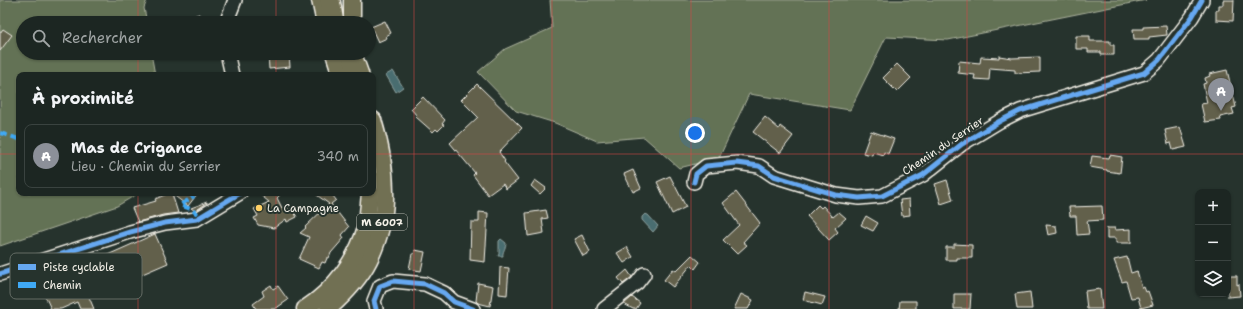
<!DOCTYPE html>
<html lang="fr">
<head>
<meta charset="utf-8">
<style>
	body { margin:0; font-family:"Shantell Sans",sans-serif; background:#252e2a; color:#f1f3f6 }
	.controls { position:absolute; right:12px; bottom:12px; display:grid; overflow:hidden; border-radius:8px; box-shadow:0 1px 3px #0004 }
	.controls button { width:36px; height:36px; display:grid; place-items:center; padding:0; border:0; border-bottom:1px solid #3a4340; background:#1c2622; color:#f1f3f6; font:20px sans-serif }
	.you { position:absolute; left:695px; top:133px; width:14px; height:14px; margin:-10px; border:3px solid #fff; border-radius:50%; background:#1a73e8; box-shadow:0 0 0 6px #1a73e833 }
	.badge { display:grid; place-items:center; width:26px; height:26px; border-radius:50%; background:#8c9099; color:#fff; font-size:13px; font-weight:700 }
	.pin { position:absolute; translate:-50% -33px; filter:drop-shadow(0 1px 2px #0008) }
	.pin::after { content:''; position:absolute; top:21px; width:14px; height:12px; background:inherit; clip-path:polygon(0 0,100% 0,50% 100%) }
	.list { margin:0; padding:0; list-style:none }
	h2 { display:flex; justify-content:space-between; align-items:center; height:52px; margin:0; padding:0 16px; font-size:17px }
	h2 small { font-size:13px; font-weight:400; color:#a0a5a5 }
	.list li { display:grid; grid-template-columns:26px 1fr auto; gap:12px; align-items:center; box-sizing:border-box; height:64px; margin:0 8px 8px; padding:0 8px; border:1px solid #3a4340; border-radius:8px }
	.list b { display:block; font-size:15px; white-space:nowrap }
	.list p { margin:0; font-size:13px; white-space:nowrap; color:#a0a5a5 }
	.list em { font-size:13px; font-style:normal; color:#a0a5a5 }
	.icon { flex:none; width:22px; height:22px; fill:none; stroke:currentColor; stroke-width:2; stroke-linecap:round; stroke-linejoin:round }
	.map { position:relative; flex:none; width:1243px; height:309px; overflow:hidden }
	.search { position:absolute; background:#1c2622; box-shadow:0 1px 3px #0004; left:16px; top:16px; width:360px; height:44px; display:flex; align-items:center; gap:10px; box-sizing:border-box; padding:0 14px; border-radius:22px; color:#a0a5a5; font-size:15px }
	.panel { position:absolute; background:#1c2622; box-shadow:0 1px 3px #0004; left:16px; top:72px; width:360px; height:124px; border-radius:8px }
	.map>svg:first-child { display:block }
	.green { fill:#637254; stroke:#acb29e }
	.water { fill:#4a6d70; stroke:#8ea2a0 }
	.building { fill:#62604c; stroke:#f4f1e8 }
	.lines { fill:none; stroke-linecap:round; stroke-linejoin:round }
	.minor-casing { stroke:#f4f1e8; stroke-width:16 }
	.major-casing { stroke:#f4f1e8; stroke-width:19 }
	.highway-casing { stroke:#f4f1e8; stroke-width:22 }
	.minor { stroke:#26332d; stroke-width:13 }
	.major { stroke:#716f52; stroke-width:16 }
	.highway { stroke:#716f52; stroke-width:19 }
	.quiet { stroke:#3fa9f5; stroke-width:4; stroke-dasharray:8 4; stroke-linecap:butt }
	.cycleway-casing { stroke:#26332d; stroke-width:8 }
	.cycleway { stroke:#66a8f1; stroke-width:5 }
	.grid { fill:none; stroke:#da4645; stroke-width:1; stroke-opacity:0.55 }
	.poi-dot { fill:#ffd166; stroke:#26332d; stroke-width:1.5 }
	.labels { text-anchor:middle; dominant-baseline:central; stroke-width:4; stroke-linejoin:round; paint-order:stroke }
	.shield { fill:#26332d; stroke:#b6b8b0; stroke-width:1 }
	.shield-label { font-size:10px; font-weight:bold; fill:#f4f1e8 }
	.street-label { font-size:11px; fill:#f4f1e8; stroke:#26332d }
	.poi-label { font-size:11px; fill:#f4f1e8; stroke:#26332d; text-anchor:start }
	.key { fill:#26332d; stroke:#646c65; stroke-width:1 }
	.key-label { font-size:11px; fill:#f4f1e8 }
</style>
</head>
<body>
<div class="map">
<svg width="1243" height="309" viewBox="0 0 1243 309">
	<rect width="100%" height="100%" fill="#26332d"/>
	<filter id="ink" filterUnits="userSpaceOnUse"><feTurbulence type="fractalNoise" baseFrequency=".025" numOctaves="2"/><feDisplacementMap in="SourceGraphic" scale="8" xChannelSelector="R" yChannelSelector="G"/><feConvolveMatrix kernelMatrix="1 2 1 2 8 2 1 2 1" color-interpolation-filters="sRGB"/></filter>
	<g filter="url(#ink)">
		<!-- green -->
		<g class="green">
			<path d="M0,0h147l-3,8 3,15h-124v30h128l4,22h-136v118h120l-22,13 -117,40z"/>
			<path d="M550,0h596l-198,40 -62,-3 -36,73 -101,-16 -30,64 -40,10 -35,-31 -47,4 -42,-18 -39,-12 -38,-39 27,-23 47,-21z"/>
		</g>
		<!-- water -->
		<g class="water">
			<path d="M393,71l10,16 -7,5 -10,-17z"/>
			<path d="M645,214l3,1 10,11 -5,6 -11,-12v-3z"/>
			<path d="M501,239l5,4c0,5 -4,9 -3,13h-5l1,-2v-13z"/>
		</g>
		<!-- building -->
		<g class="building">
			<path d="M1223,0h11l-1,21 -17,-1v-10h3v-5h4z"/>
			<path d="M199,14l3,9h-26v-1z"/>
			<path d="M385,21l6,12 -5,3 1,2 -9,4 -7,-15z"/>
			<path d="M1166,26l1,9 -18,2v2h-15l-1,-10h10v-2z"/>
			<path d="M3,29l9,6 -12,16v-18z"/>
			<path d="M1076,36h14v5h20v4h4v10h-13v-3h-13v-3h-12z"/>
			<path d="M268,53h21l1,14 -21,2z"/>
			<path d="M999,56l13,2 28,-1v15l-25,1v-3l-25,-2 -1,12 -15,-1 1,-4 -17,-2 1,-12 21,2 1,-6 18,1z"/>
			<path d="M897,64l14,14 -14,14 -14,-14z"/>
			<path d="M1227,70l9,37 -4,1 2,6 -14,3 1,3 -16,2 -4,-18 6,-1 -4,-19 3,-1 -1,-5 5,-2 -1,-2z"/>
			<path d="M477,84l45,44 -23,24 6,9 -1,1 14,18 -12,9 -3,-5 -15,11 -15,-20 2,-2 -25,-30 28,-26 -17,-17z"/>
			<path d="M423,97l22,23 -3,4 2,1 -6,6 -2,-2 -3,3 -17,-15 1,-1 -6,-7z"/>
			<path d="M765,117l14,12 1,-3 13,10 -13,17 -27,-21z"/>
			<path d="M1180,127l6,20 -13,3 -2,-7 -3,1 -3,-14z"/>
			<path d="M871,131l23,8 -6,15 -4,-2 -1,3 -10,-3 -1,3 -9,-2z"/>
			<path d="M1110,155l12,2 -2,16 -13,-2v-1l-17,-3 2,-11 17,2z"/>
			<path d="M633,170l8,18 -8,4 -9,-18z"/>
			<path d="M670,176l16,31 -14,7 -15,-32z"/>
			<path d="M535,180l11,8 -6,6 -9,-8z"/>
			<path d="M947,180l6,20 -12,4 -6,-20z"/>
			<path d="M736,192l24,31 -17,19 4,3 -10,9 -14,-14 16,-15 -16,-22z"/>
			<path d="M170,193h28l-10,13 -16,-12 6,19 -15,2 -25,7 -6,-14 24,-7 -1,-2z"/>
			<path d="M258,193h24l-5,5 5,10 9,-1 6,10 -10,5 -1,-3 -12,9 -16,-3 -4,-7 4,-2 -4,-7 15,-7z"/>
			<path d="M314,193h17l5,7 -5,4 18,23 -7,8 2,3 -13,15 -2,5h-2l-2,5 -3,-1 -3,6 -20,-9 10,-22 -9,-4 6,-5 -1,-1 24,-23z"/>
			<path d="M909,199l1,16 -8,1 -2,-16z"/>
			<path d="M207,202v1l-12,8 -4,-3z"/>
			<path d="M818,205l3,3 2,-2 10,11 6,-5 7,6 -11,10 3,4 -9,8 -22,-24z"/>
			<path d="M1102,206l1,14 -16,1 2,13 -12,1 -1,-19h-6l-1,-9z"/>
			<path d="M546,210l2,8 -6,1 2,14 -16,3 -2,-23z"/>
			<path d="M479,212l9,1 -3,49 -15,-2 1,-38h8z"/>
			<path d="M866,216l12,7 -5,8 -12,-6z"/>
			<path d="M1046,225l10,1 1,7 -9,2z"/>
			<path d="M1107,228h8v2l16,-1v14h-15v-5h-9z"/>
			<path d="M155,234l13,29 -79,34 5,12h-14l-3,-7 -16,7h-10l-11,-24z"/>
			<path d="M582,235l8,17 -7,4 -9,-17z"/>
			<path d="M954,244l18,1v13h-15v2h-11v-13h8z"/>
			<path d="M627,247l6,10 -9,6 -7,-10z"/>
			<path d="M415,250l10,2 -4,19 -12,-2 3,-15h2z"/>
			<path d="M692,255l8,7 -5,7 -4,-4 -18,22 -9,-7 9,-11 3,2z"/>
			<path d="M1127,257l4,16 6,-2 5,17 2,-1 2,5 2,-1 5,14 -12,3 -3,-11 -7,1 -5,-17 -4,1 -8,-22z"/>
			<path d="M500,267l9,1 -2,27 -8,-1z"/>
			<path d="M627,270l5,7 -9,7 -5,-6z"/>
			<path d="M1228,276h9v9l2,-1 1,12 -12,1z"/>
			<path d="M478,283l15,3 -3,20 -12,-3 -2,-2z"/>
			<path d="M271,285l2,4 5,-3 10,14 -13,9h-19l-3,-5 11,-8 -2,-5z"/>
			<path d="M1100,289l2,20h-15l-2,-18z"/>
			<path d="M805,292l20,5 -3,8 -19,-5z"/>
			<path d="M1030,292l2,17h-15l-2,-15z"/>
			<path d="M741,294l12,6 -5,9h-14z"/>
			<path d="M954,294h17l-1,15h-16z"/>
			<path d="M632,297l8,6 -4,6h-3l-9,-5z"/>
			<path d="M900,301h16v8h-17z"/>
		</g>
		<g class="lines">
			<defs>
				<g id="minor">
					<path d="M226,23l9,-23"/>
					<path d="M227,53l5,22"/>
					<path d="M694,182l2,-8 10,-8 31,-3 22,3 15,10 62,19 23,3 23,-2 41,-21 39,-31 38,-23 20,-10 124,-38 15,-13 33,-43 10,-17"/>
					<path d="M0,274l130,-42 35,-9 32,-4 43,-26"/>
					<path d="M376,309l-2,-8 6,-15 13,-5 32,3 19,9 10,9 19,7"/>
					<path d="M604,309l33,-26 7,-9"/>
				</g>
				<g id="major">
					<path d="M320,0l5,23"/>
					<path d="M352,0v23"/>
					<path d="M334,53l7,22"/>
					<path d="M305,309c29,-19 52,-49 61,-82 2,-11 3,-23 4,-34"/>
					<path d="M328,309c15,-13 32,-31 41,-49 10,-20 17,-46 16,-68 0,-25 -5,-49 -12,-72"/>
				</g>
				<g id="highway">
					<path d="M330,0l4,23"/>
					<path d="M351,53l8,22"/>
				</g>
			</defs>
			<!-- minor casing -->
			<use href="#minor" class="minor-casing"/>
			<!-- major casing -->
			<use href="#major" class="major-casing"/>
			<!-- highway casing -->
			<use href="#highway" class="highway-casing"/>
			<!-- minor -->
			<use href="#minor" class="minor"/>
			<!-- major -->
			<use href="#major" class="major"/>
			<!-- highway -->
			<use href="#highway" class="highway"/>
			<!-- quiet -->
			<g class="quiet">
				<path d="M0,133l19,6"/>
				<path d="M188,193l5,4 -13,8 11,4 10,8"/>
			</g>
			<defs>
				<g id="cycleway">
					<path d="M694,182l2,-8 10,-8 31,-3 22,3 15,10 62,19 23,3 23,-2 41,-21 39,-31 38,-23 20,-10 124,-38 15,-13 33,-43 10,-17"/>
					<path d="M0,274l130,-42 35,-9 32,-4 43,-26"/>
					<path d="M376,309l-2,-8 6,-15 13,-5 32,3 19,9 10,9 19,7"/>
				</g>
			</defs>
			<!-- cycleway casing -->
			<use href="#cycleway" class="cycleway-casing"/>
			<!-- cycleway -->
			<use href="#cycleway" class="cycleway"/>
		</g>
	</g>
	<!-- grid -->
	<path class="grid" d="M138,0v23M276,0v23M414,0v309M552,0v309M691,0v309M829,0v309M967,0v309M1105,0v309M138,53v22M276,53v22M0,154h19M373,154h870M138,193v116M276,193v116"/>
	<!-- markers -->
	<circle class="poi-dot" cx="259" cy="208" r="4"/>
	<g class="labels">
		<!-- shield labels -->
		<rect class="shield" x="357" y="214" width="50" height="16" rx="3"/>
		<g class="shield-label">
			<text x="382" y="222">M 6007</text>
		</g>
		<!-- street labels -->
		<g class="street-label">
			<text transform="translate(943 146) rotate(-34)">Chemin du Serrier</text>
		</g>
		<!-- poi labels -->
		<g class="poi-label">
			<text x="267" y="208">La Campagne</text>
		</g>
	</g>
	<!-- legend -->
	<rect x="10" y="253" width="132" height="46" rx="6" class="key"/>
	<rect x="18" y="264" width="18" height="6" fill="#66a8f1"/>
	<rect x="18" y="282" width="18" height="6" fill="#3fa9f5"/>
	<g class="key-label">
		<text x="43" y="271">Piste cyclable</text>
		<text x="43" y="289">Chemin</text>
	</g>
</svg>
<div class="controls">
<button>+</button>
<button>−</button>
<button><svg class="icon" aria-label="layers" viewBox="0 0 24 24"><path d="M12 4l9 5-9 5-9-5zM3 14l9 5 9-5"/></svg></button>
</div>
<div class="you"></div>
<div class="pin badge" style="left:1221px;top:111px">A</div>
<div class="search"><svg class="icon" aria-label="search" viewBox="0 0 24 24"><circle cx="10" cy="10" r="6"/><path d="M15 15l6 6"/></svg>Rechercher</div>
<section class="panel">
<h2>À proximité<small></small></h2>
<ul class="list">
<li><span class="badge">A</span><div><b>Mas de Crigance</b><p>Lieu · Chemin du Serrier</p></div><em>340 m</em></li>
</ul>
</section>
</div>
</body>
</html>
